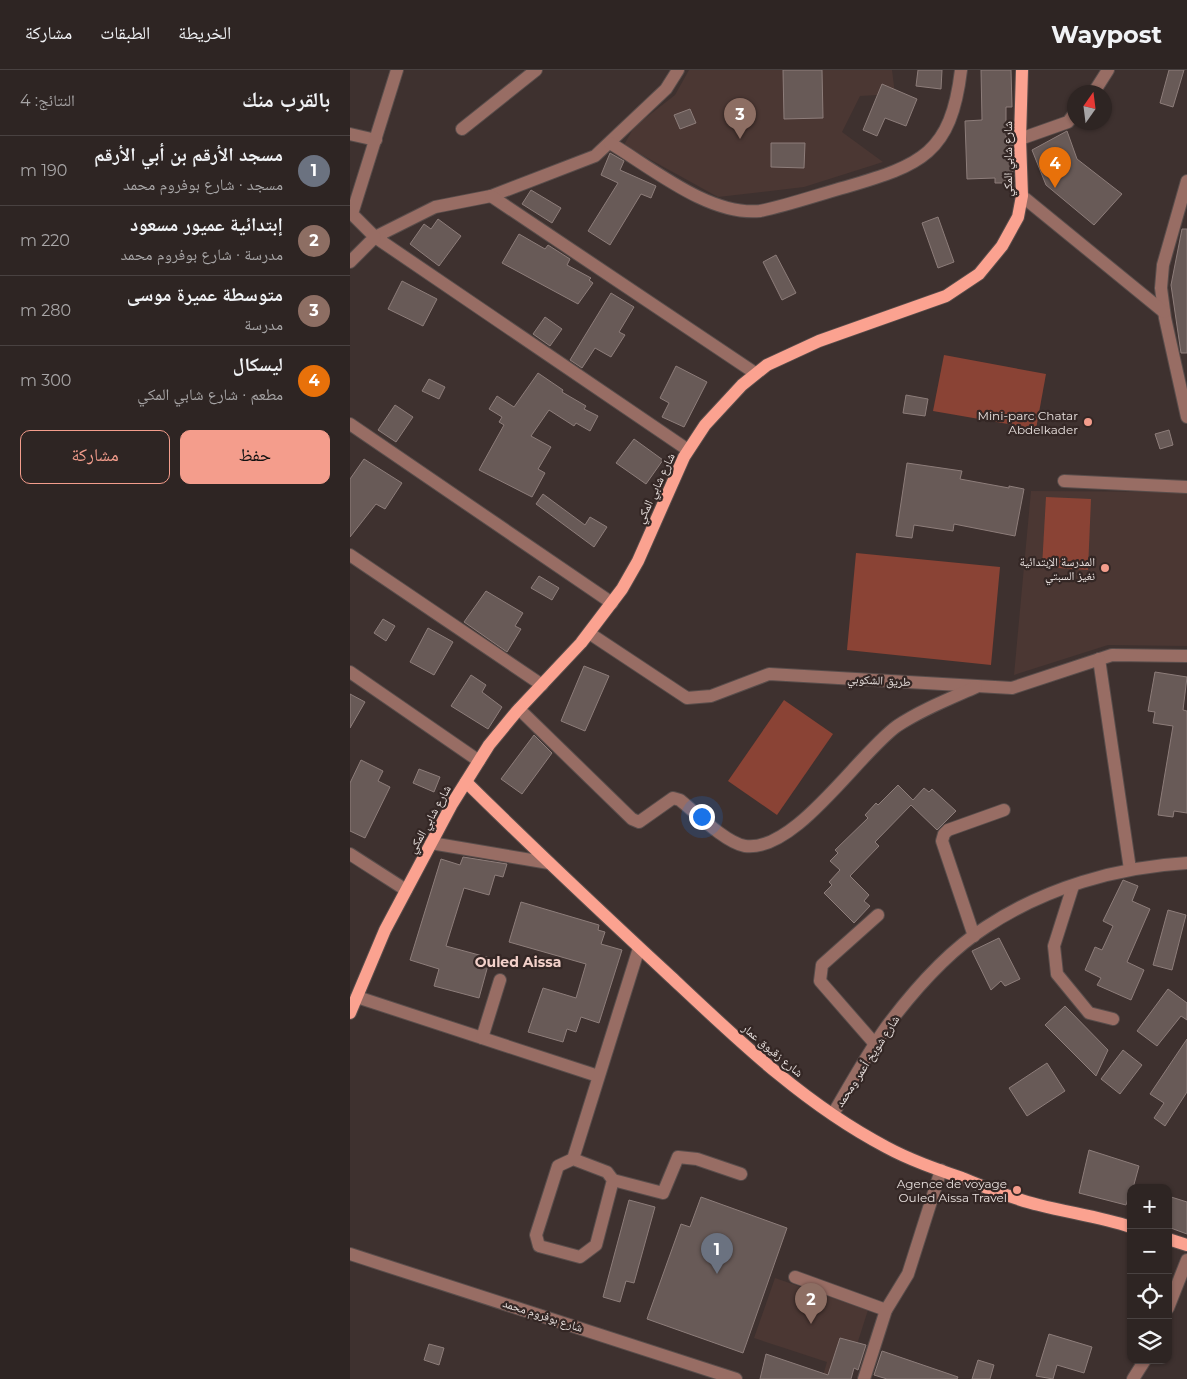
<!DOCTYPE html>
<html lang="ar">
<head>
<meta charset="utf-8">
<style>
	body { margin:0; font-family:Montserrat,"Noto Naskh Arabic",sans-serif; background:#362d2b; color:#f1f3f6; direction:rtl }
	.controls { position:absolute; right:15px; bottom:15px; display:grid; overflow:hidden; border-radius:10px; box-shadow:0 1px 4px #0004 }
	.controls button { width:45px; height:45px; display:grid; place-items:center; padding:0; border:0; border-bottom:1px solid #494241; background:#2e2523; color:#f1f3f6; font:25px sans-serif }
	.compass { position:absolute; left:717px; top:15px; width:45px; height:45px; border-radius:50%; background:#2e2523; box-shadow:0 1px 4px #0004; rotate:14deg }
	.you { position:absolute; left:351px; top:746px; width:18px; height:18px; margin:-12px; border:4px solid #fff; border-radius:50%; background:#1a73e8; box-shadow:0 0 0 8px #1a73e833 }
	.badge { display:grid; place-items:center; width:32px; height:32px; border-radius:50%; background:#f49d8c; color:#fff; font-size:16px; font-weight:700 }
	.pin { position:absolute; translate:-50% -41px; filter:drop-shadow(0 1px 2px #0008) }
	.pin::after { content:''; position:absolute; top:26px; width:18px; height:15px; background:inherit; clip-path:polygon(0 0,100% 0,50% 100%) }
	.list { margin:0; padding:0; list-style:none }
	h2 { display:flex; justify-content:space-between; align-items:center; height:65px; margin:0; padding:0 20px; font-size:21px }
	h2 small { font-size:16px; font-weight:400; color:#a7a5a6 }
	.list li { display:grid; grid-template-columns:32px 1fr auto; gap:15px; align-items:center; box-sizing:border-box; height:70px; padding:0 20px; border-top:1px solid #494241 }
	.list b { display:block; font-size:19px; white-space:nowrap }
	.list p { margin:0; font-size:16px; white-space:nowrap; color:#a7a5a6 }
	.list em { font-size:16px; font-style:normal; color:#a7a5a6 }
	.actions { display:flex; gap:10px; padding:15px 20px }
	.actions a { flex:1; padding:11px 0; border:1px solid #f49d8c; border-radius:10px; text-align:center; font-size:18px; color:#f49d8c }
	.actions .main { background:#f49d8c; color:#111 }
	.icon { flex:none; width:28px; height:28px; fill:none; stroke:currentColor; stroke-width:2; stroke-linecap:round; stroke-linejoin:round }
	.map { position:relative; flex:none; width:837px; height:1309px; overflow:hidden; direction:ltr }
	header { display:flex; align-items:center; gap:30px; box-sizing:border-box; height:70px; padding:0 25px; background:#2e2523; border-bottom:1px solid #494241 }
	header strong { font-size:24px }
	nav { display:flex; gap:28px; margin-inline-start:auto; font-size:18px }
	main { display:flex }
	aside { flex:1; background:#2e2523 }
	.map>svg:first-child { display:block }
	.built { fill:#4b3733 }
	.green { fill:#8a4335 }
	.building { fill:#685a57; stroke:#8d7d7a }
	.lines { fill:none; stroke-linecap:round; stroke-linejoin:round }
	.minor-casing { stroke:#594d4b; stroke-width:14 }
	.major-casing { stroke:#594d4b; stroke-width:14 }
	.minor { stroke:#986d64; stroke-width:12 }
	.major { stroke:#fba290; stroke-width:12 }
	.poi-dot { fill:#f49d8c; stroke:#342725; stroke-width:2 }
	.labels { text-anchor:middle; dominant-baseline:central; stroke-width:4.5; stroke-linejoin:round; paint-order:stroke }
	.street-label { font-size:12px; fill:#e8e0de; stroke:#342725 }
	.poi-label { font-size:12px; fill:#e8e0de; stroke:#342725; text-anchor:end }
	.neighbourhood-label { font-size:14px; font-weight:bold; fill:#f3d1ca; stroke:#342725 }
</style>
</head>
<body>
<header>
<strong>Waypost</strong>
<nav><a>الخريطة</a><a>الطبقات</a><a>مشاركة</a></nav>
</header>
<main>
<div class="map">
<svg width="837" height="1309" viewBox="0 0 837 1309">
	<rect width="100%" height="100%" fill="#3e312f"/>
	<!-- built -->
	<g class="built">
		<path d="M339,0h203l3,24 -35,2 -18,36 41,30 -79,25 -86,10 -94,-52 10,-18 41,-32z"/>
		<path d="M681,421l156,1v154l-79,-1 -94,30z"/>
		<path d="M425,1208l93,32 -22,69h-24l5,-17 -73,-24z"/>
	</g>
	<!-- green -->
	<g class="green">
		<path d="M594,285l102,19 -10,55 -103,-18z"/>
		<path d="M696,427l45,2 -3,71 -46,-3z"/>
		<path d="M506,483l144,14 -9,98 -144,-15z"/>
		<path d="M434,630l49,34 -56,81 -49,-34z"/>
	</g>
	<!-- building -->
	<g class="building">
		<path d="M433,0h39l1,48 -39,1z"/>
		<path d="M568,0h24l-1,19 -25,-3z"/>
		<path d="M631,0h30l1,37h-6v38h6l1,38h-18v-5l-28,1 -2,-58 17,-1z"/>
		<path d="M819,0h15l-11,37 -13,-4z"/>
		<path d="M532,14l35,15 -11,27 -21,-8 -8,18 -14,-6z"/>
		<path d="M340,39l6,14 -16,6 -6,-14z"/>
		<path d="M717,61l10,28 45,35 -28,31 -48,-40 -14,-35z"/>
		<path d="M421,73h34l-1,25 -33,-1z"/>
		<path d="M260,83l14,8 -4,9 36,16 -5,12 -10,-4 -31,51 -22,-14 30,-48 -17,-8z"/>
		<path d="M181,120l30,18 -9,15 -30,-19z"/>
		<path d="M588,147l16,45 -16,6 -16,-45z"/>
		<path d="M88,149l23,17 -22,30 -29,-22 14,-20 7,5z"/>
		<path d="M832,159h5v124h-6l-10,-68z"/>
		<path d="M169,164l26,15 3,-4 22,14 -3,6 24,13 -2,2 4,3 -15,21 -76,-41z"/>
		<path d="M426,185l20,38 -14,7 -19,-38z"/>
		<path d="M52,211l35,18 -14,27 -35,-17z"/>
		<path d="M261,223l23,14 -15,25 6,3 -14,22 -16,-9 -13,20 -12,-8z"/>
		<path d="M195,247l17,12 -12,17 -17,-12z"/>
		<path d="M326,296l31,16 -23,45 -22,-10 7,-14 -9,-5z"/>
		<path d="M188,303l25,17 -1,2 24,14 -2,3 14,7 -8,15 -14,-8 -2,3 -25,-16 -18,26 20,11 -13,22 7,4 -13,24 -53,-27 25,-45 -5,-3 3,-5 -13,-8 8,-13 17,11z"/>
		<path d="M79,309l16,8 -6,12 -17,-8z"/>
		<path d="M556,325l22,4 -3,17 -22,-3z"/>
		<path d="M45,335l18,12 -17,25 -18,-12z"/>
		<path d="M819,360l4,15 -13,4 -5,-15z"/>
		<path d="M284,369l29,21 -17,24 -30,-21z"/>
		<path d="M14,389l38,24 -17,26 -9,-5 -26,33v-58z"/>
		<path d="M557,393l55,8 -2,8 49,9v-2l15,3 -9,47 -61,-12 -1,7 -39,-6 -2,13 -16,-2z"/>
		<path d="M193,424l42,31 5,-8 17,10 -13,20 -58,-43z"/>
		<path d="M189,506l20,12 -7,12 -21,-12z"/>
		<path d="M136,521l37,22 -8,13 6,3 -14,23 -43,-30z"/>
		<path d="M33,549l12,7 -9,15 -12,-8z"/>
		<path d="M78,558l25,14 -19,33 -24,-13z"/>
		<path d="M234,596l25,10 -24,55 -24,-10z"/>
		<path d="M805,602l32,5 -4,33 4,1v102l-13,-2 -1,6 -15,-2 15,-89 -20,-3 2,-11 -7,-1z"/>
		<path d="M121,605l15,10 -4,7 20,15 -14,22 -37,-23z"/>
		<path d="M0,624l15,8 -15,26z"/>
		<path d="M184,665l18,18 -30,41 -21,-15z"/>
		<path d="M11,690l22,11 -5,10 12,6 -25,51 -15,-7v-48z"/>
		<path d="M69,699l21,8 -6,15 -21,-9z"/>
		<path d="M548,715l15,15 11,-12 5,4 3,-3 24,22 -19,19 -26,-25 -36,37 4,4 -29,30 19,19 -5,6 6,5 -16,17 -30,-30 8,-8 -3,-3 11,-12 -10,-9 8,-8 -3,-3 33,-32 -3,-3 11,-12 2,2z"/>
		<path d="M113,787l44,7 -4,13 -8,-2 -6,20 -25,-7 -18,58 44,12 -11,40 -45,-12 5,-17 -29,-9 31,-101 19,6z"/>
		<path d="M773,810l15,6 -6,15 18,8 -23,53 17,8 -13,30 -34,-15 4,-7 -16,-8 10,-23 7,3 11,-24 -10,-5z"/>
		<path d="M171,832l78,23 -1,5 7,2 -4,12 21,6 -23,73 -18,-6 -5,15 -9,-3 -4,13 -35,-10 15,-44 33,10 10,-34 -77,-22z"/>
		<path d="M818,840l18,5 -14,55 -19,-5z"/>
		<path d="M649,868l21,41 -15,7 -4,-5 -10,9 -19,-39z"/>
		<path d="M818,919l19,14v17l-6,-4 -24,30 -20,-15z"/>
		<path d="M715,936l43,44 -12,26 -51,-51z"/>
		<path d="M837,969v53l-22,34 -11,-8 10,-15 -14,-9z"/>
		<path d="M773,980l19,15 -22,29 -19,-15z"/>
		<path d="M697,993l18,28 -38,25 -18,-28z"/>
		<path d="M739,1080l50,16 -6,22h-2l-5,17 -47,-12z"/>
		<path d="M818,1126l19,6v32l-19,-7z"/>
		<path d="M351,1127l86,31 -44,125 -96,-34 34,-95 9,3z"/>
		<path d="M279,1130l26,7 -21,76 -8,-2 -6,21 -17,-5z"/>
		<path d="M699,1264l43,13 -8,26 -27,-8 -4,14 -17,-3z"/>
		<path d="M490,1268l26,7 -8,25 -4,-2 -3,11h-91l6,-25 62,21z"/>
		<path d="M79,1274l15,4 -5,17 -15,-5z"/>
		<path d="M532,1281l76,26 -1,2h-70l-13,-4z"/>
		<path d="M628,1290l16,5 -4,14h-18z"/>
	</g>
	<g class="lines">
		<defs>
			<g id="minor">
				<path d="M328,0l-12,19 -71,67 -104,40 -56,11 -60,30 313,213"/>
				<path d="M744,22l14,-22"/>
				<path d="M112,59l74,-59"/>
				<path d="M0,64l26,6"/>
				<path d="M670,69l48,-17 6,-8"/>
				<path d="M260,73c42,25 99,73 150,68 29,-6 57,-16 86,-24 75,-22 105,-33 115,-117"/>
				<path d="M837,111l-24,84 -2,23 4,30 22,99"/>
				<path d="M141,126l264,177"/>
				<path d="M672,126l142,116"/>
				<path d="M0,192l25,-25 -23,-23 45,-144"/>
				<path d="M0,354l262,179"/>
				<path d="M714,411l123,6"/>
				<path d="M0,485l192,130"/>
				<path d="M239,563l98,65 24,-2 58,-22 243,14 100,-33 75,1"/>
				<path d="M749,589l31,210"/>
				<path d="M0,602l129,89"/>
				<path d="M169,639l113,110 7,3 34,-24 7,2c16,13 46,43 65,46 50,7 113,-92 152,-120 24,-16 52,-27 79,-39"/>
				<path d="M81,773l118,20"/>
				<path d="M0,784l56,36"/>
				<path d="M723,816l-19,60 3,28 32,39 24,6"/>
				<path d="M624,866l-32,-95 2,-7 4,-4 56,-20"/>
				<path d="M7,927l241,79"/>
				<path d="M132,968l18,-58"/>
				<path d="M525,974l-55,-63 2,-16 56,-50"/>
				<path d="M483,1044c17,-29 34,-60 54,-88 27,-36 60,-74 99,-99 59,-39 131,-60 201,-64"/>
				<path d="M223,1089l34,13 6,8 -17,65 -16,12 -41,-11 -3,-11 22,-69 15,-7 66,-211"/>
				<path d="M263,1110l50,13 15,-36 19,2 44,15"/>
				<path d="M0,1184l386,125"/>
				<path d="M445,1207l91,33"/>
				<path d="M818,1238l19,-48"/>
				<path d="M514,1309l22,-69 22,-36 33,-104"/>
				<path d="M783,1309l12,-19"/>
			</g>
			<g id="major">
				<path d="M116,712c67,66 136,131 205,195 67,63 133,127 215,170 24,13 50,22 76,31 25,10 51,21 77,27 31,8 62,12 92,22"/>
				<path d="M0,943l35,-83 67,-126 37,-59 28,-34 64,-68 41,-54 16,-28 46,-104 21,-32 37,-40 25,-20 52,-24 127,-45 33,-22 23,-28 16,-29 4,-21 -2,-57 2,-69"/>
				<path d="M818,1169l19,6"/>
			</g>
		</defs>
		<!-- minor casing -->
		<use href="#minor" class="minor-casing"/>
		<!-- major casing -->
		<use href="#major" class="major-casing"/>
		<!-- minor -->
		<use href="#minor" class="minor"/>
		<!-- major -->
		<use href="#major" class="major"/>
	</g>
	<!-- markers -->
	<g class="poi-dot">
		<circle cx="738" cy="352" r="5"/>
		<circle cx="755" cy="498" r="5"/>
		<circle cx="667" cy="1120" r="5"/>
	</g>
	<g class="labels">
		<!-- street labels -->
		<g class="street-label">
			<text transform="translate(657 89) rotate(-90)">شارع شابي المكي</text>
			<text transform="translate(305 418) rotate(-65)">شارع شابي المكي</text>
			<text transform="translate(529 610) rotate(3)">طريق الشكوبي</text>
			<text transform="translate(79 749) rotate(-61)">شارع شابي المكي</text>
			<text transform="translate(423 980) rotate(40)">شارع زقيوق عمار</text>
			<text transform="translate(517 991) rotate(-57)">شارع شويخ أعمر ومحمد</text>
			<text transform="translate(193 1245) rotate(18)">شارع بوفروم محمد</text>
		</g>
		<!-- poi labels -->
		<g class="poi-label">
			<text x="728" y="345">Mini-parc Chatar<tspan x="728" dy="14">Abdelkader</tspan></text>
			<text x="745" y="491">المدرسة الإبتدائية<tspan x="745" dy="14">نغيز السبتي</tspan></text>
			<text x="657" y="1113">Agence de voyage<tspan x="657" dy="14">Ouled Aissa Travel</tspan></text>
		</g>
		<!-- neighbourhood labels -->
		<g class="neighbourhood-label">
			<text x="168" y="892">Ouled Aissa</text>
		</g>
	</g>
</svg>
<div class="controls">
<button>+</button>
<button>−</button>
<button><svg class="icon" aria-label="locate" viewBox="0 0 24 24"><circle cx="12" cy="12" r="6"/><path d="M12 2v4M12 18v4M2 12h4M18 12h4"/></svg></button>
<button><svg class="icon" aria-label="layers" viewBox="0 0 24 24"><path d="M12 4l9 5-9 5-9-5zM3 14l9 5 9-5"/></svg></button>
</div>
<svg class="compass" viewBox="-18 -18 36 36"><path d="M0-13l5 13h-10z" fill="#e53935"/><path d="M0 13l5-13h-10z" fill="#a7a5a6"/></svg>
<div class="you"></div>
<div class="pin badge" style="left:367px;top:1204px;background:#6b7280">1</div>
<div class="pin badge" style="left:461px;top:1254px;background:#8d6e63">2</div>
<div class="pin badge" style="left:390px;top:69px;background:#8d6e63">3</div>
<div class="pin badge" style="left:705px;top:118px;background:#e8710a">4</div>
</div>
<aside>
<h2>بالقرب منك<small>النتائج: 4</small></h2>
<ul class="list">
<li><span class="badge" style="background:#6b7280">1</span><div><b>مسجد الأرقم بن أبي الأرقم</b><p>مسجد · شارع بوفروم محمد</p></div><em>190 m</em></li>
<li><span class="badge" style="background:#8d6e63">2</span><div><b>إبتدائية عميور مسعود</b><p>مدرسة · شارع بوفروم محمد</p></div><em>220 m</em></li>
<li><span class="badge" style="background:#8d6e63">3</span><div><b>متوسطة عميرة موسى</b><p>مدرسة</p></div><em>280 m</em></li>
<li><span class="badge" style="background:#e8710a">4</span><div><b>ليسكال</b><p>مطعم · شارع شابي المكي</p></div><em>300 m</em></li>
</ul>
<div class="actions"><a class="main">حفظ</a><a>مشاركة</a></div>
</aside>
</main>
</body>
</html>
